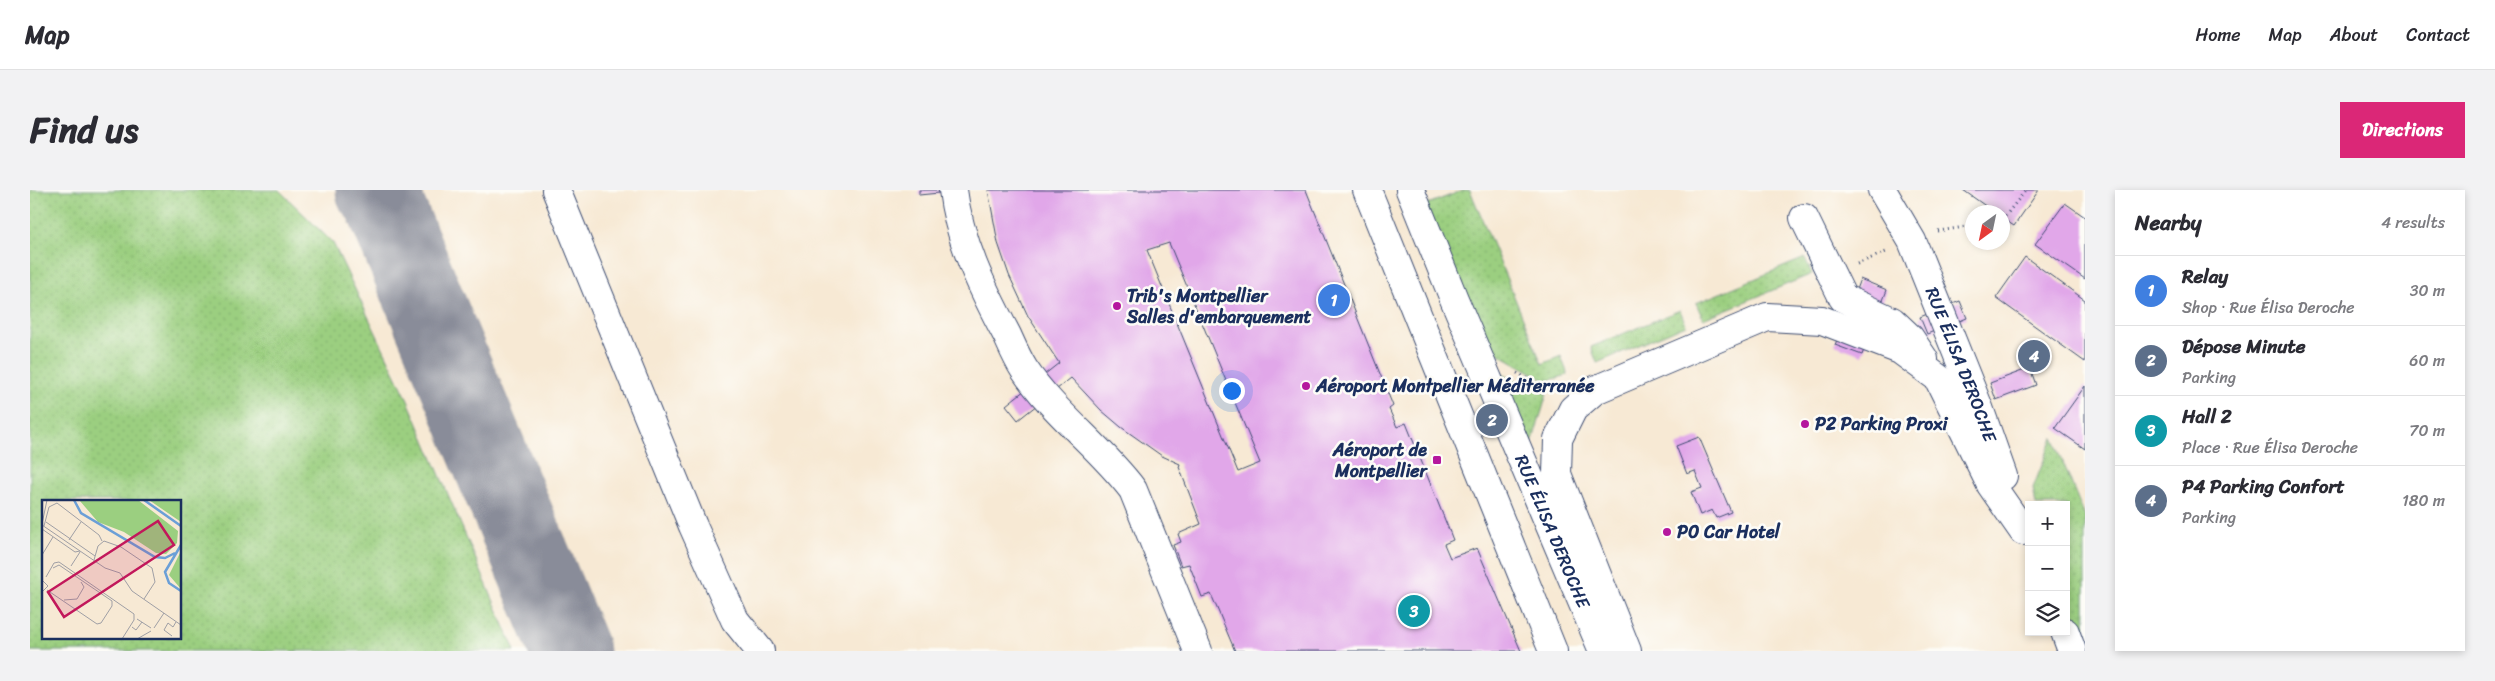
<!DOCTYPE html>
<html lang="en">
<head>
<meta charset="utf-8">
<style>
	body { margin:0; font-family:Sriracha,sans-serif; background:#f2f2f3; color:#2b2b33 }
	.controls { position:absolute; right:15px; bottom:15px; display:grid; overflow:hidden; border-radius:0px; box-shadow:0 2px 8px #0003 }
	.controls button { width:45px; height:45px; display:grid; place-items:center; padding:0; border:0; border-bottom:1px solid #e1e1e2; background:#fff; color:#2b2b33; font:25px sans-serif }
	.compass { position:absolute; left:1935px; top:15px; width:45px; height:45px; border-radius:50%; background:#fff; box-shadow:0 2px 8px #0003; rotate:213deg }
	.you { position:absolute; left:1201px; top:200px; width:18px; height:18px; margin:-12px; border:4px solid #fff; border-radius:50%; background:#1a73e8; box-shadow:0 0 0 8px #1a73e833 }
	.badge { display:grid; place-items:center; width:32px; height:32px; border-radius:50%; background:#db2777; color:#fff; font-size:16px; font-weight:700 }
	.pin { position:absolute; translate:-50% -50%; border:2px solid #fff; box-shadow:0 1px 5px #0006 }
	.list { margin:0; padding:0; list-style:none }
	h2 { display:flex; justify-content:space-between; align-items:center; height:65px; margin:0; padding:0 20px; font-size:21px }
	h2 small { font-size:16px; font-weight:400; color:#7c7c81 }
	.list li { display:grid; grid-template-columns:32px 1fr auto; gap:15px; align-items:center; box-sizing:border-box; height:70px; padding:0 20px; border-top:1px solid #e1e1e2 }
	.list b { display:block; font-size:19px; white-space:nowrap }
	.list p { margin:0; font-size:16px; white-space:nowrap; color:#7c7c81 }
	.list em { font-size:16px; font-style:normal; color:#7c7c81 }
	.icon { flex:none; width:28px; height:28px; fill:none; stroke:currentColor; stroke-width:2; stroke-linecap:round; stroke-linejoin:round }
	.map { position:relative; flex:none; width:2055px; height:461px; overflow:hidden; border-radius:0px }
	header { display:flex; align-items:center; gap:30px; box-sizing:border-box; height:70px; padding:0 25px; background:#fff; border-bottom:1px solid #e1e1e2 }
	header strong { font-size:24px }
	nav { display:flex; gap:28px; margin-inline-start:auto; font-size:18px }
	.intro { display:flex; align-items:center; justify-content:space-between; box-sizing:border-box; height:120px; padding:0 30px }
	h1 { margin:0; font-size:35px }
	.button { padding:12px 22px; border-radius:0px; background:#db2777; color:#fff; font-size:18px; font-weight:700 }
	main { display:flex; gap:30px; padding:0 30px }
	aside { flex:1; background:#fff; border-radius:0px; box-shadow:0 2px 8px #0003 }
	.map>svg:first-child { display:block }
	.grass { fill:url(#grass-dots); stroke:#5b7f6f; fill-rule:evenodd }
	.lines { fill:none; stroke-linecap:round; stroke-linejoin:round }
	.taxiway { stroke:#898c99; stroke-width:79 }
	.building { fill:#e1a7e9; fill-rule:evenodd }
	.minor-casing { stroke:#3c4b70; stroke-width:30 }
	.path { stroke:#3c4b70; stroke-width:3; stroke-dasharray:1 4; stroke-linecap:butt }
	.minor { stroke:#fff; stroke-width:28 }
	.poi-dot { fill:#b5179e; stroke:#fdfcf7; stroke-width:2 }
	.labels { text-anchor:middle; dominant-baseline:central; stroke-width:5; stroke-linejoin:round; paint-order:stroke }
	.poi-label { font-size:18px; font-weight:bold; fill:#1b2f5e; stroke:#fdfcf7; text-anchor:start }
	.street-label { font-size:18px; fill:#1b2f5e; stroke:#fdfcf7 }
	.inset-river { fill:none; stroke:#6b9fd7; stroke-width:2.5 }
	.inset-road { fill:none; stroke:#9f9fa5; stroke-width:1 }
	.view { fill:#c2185b; fill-opacity:0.15; stroke:#c2185b; stroke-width:2.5 }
	.inset-edge { fill:none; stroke:#1b2f5e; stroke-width:2.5 }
</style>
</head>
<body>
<header>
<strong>Map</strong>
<nav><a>Home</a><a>Map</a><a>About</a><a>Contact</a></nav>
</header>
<div class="intro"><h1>Find us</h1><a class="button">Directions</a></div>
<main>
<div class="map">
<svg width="2055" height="461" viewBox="0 0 2055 461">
	<defs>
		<pattern id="grass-dots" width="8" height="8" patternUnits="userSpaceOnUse" patternTransform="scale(1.25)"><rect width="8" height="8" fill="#9bcf80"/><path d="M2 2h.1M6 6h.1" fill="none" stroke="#85b271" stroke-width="1.8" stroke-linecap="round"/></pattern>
	</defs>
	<rect width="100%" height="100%" fill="#fdfcf7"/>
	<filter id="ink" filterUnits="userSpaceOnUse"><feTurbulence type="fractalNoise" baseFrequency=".02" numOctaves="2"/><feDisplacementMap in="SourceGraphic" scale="10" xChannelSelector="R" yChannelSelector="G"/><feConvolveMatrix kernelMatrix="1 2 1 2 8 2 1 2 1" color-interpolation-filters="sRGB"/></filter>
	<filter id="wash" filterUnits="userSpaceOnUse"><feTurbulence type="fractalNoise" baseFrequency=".0096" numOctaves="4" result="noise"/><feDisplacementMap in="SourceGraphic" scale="20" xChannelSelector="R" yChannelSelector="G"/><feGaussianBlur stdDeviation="1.12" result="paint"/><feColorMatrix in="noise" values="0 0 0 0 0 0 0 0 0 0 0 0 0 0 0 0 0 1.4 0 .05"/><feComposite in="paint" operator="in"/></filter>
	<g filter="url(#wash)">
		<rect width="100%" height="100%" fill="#f7e9d4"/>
		<!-- grass -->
		<g class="grass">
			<path d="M0,0h249l54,53 73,153 109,255h-485zM14,311h136v136h-136z"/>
			<path d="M1434,0h6l72,174 19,-8 7,19 -22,6 -61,-35 -60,-141z"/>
			<path d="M1775,68l7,16 -109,45 -7,-16z"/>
			<path d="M1650,120l6,15 -89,38 -6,-16z"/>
			<path d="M1469,183l48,21 -17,56z"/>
			<path d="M2023,247l32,80v119l-19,-33v-98h-30l-3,-17z"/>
		</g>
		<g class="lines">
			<!-- taxiway -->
			<path class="taxiway" d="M345,0l7,8 188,453"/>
		</g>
		<g id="blocks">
			<!-- building -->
			<g class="building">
				<path d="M889,0h40v1l-40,4z"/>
				<path d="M958,0h318l87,216 -4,3 8,18 9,-4 47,117 -9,4 6,14 27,-10 44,103h-286l-24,-57 -9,3 -13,-33 -8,2 -8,-21 8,-3 -3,-8 23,-10 -22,-57 1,-3 -18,-8 -41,-29 -20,-17 -30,-32 -53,42 -12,-15 53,-42 -31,-47 -19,-41 -11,-32zM1139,53l91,220 -22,9 -91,-222z"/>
				<path d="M1933,0h76l-25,36 -12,-8v-6h-8z"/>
				<path d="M2035,13l20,14v62l-50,-35z"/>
				<path d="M1995,67l60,43v62l-89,-64z"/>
				<path d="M1830,89l27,11 -25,65 -27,-10z"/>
				<path d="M1930,111l7,17 -40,16 -7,-17z"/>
				<path d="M2000,178l6,17 -40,15 -6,-17z"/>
				<path d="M2055,196v63l-30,-21z"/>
				<path d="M1669,247l32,75 -15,6 -4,-8 -12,5 -9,-23 11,-4 -7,-17 -8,3 -11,-28z"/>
			</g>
		</g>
	</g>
	<g filter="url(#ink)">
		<use href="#blocks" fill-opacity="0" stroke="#3c4b70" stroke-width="1"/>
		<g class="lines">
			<defs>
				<g id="minor">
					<path d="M526,0l137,336 42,94 25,31"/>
					<path d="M923,0c6,51 30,100 54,145 5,11 10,23 17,34 30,45 77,78 109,121l65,161"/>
					<path d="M1337,0l186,461"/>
					<path id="s1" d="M1380,0l44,109 149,352"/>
					<path id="s2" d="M1852,0l30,51 67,167 24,68"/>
					<path d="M1774,28l39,80 49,23 18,17 14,21"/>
					<path d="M2035,442l7,19"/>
					<path d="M1597,461l-70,-177 1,-35 15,-30 22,-19 172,-73 55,3 78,30 38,28 53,107 32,46"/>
				</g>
			</defs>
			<!-- minor casing -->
			<use href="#minor" class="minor-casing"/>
			<!-- path -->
			<g class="path">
				<path d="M1972,30l24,-30"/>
				<path d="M1908,41l34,-5"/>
				<path d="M1827,74l29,-12"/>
				<path d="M1487,183l27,15 12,-5"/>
			</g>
			<!-- minor -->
			<use href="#minor" class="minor"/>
		</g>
	</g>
	<!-- markers -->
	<g class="poi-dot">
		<circle cx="1087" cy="116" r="5"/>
		<circle cx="1276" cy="196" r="5"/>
		<circle cx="1775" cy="234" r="5"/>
		<rect x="1402" y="265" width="10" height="10" rx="2.5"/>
		<circle cx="1637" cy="342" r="5"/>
	</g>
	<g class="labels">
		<!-- poi labels -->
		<g class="poi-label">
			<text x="1097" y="106">Trib's Montpellier<tspan x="1097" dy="21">Salles d'embarquement</tspan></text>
			<text x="1286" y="196">Aéroport Montpellier Méditerranée</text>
			<text x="1785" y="234">P2 Parking Proxi</text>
			<text x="1397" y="260" text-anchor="end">Aéroport de<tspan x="1397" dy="21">Montpellier</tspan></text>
			<text x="1647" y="342">P0 Car Hotel</text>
		</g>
		<!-- street labels -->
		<g class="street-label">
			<text stroke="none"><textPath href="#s2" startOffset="192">RUE ÉLISA DEROCHE</textPath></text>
			<text stroke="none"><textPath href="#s1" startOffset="370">RUE ÉLISA DEROCHE</textPath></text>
		</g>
	</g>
	<!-- overview -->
	<g transform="translate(12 310)">
		<rect width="139" height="139" fill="#f7e9d4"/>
		<path d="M96,0l40,31 -1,12 -11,11 -10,-1 -32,-21 -26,-10 -18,-21zM107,0h32v22zM139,51v38l-12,-14z" fill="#9bcf80"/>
		<path class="inset-river" d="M32,0l7,13 74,44 10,1 10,-5M102,0l37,26M139,45l-16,27 4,11 12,8"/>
		<path class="inset-road" d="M4,22l49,34M0,24l5,-24M2,26l5,-19 8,-4 42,32 3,6M0,29l33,23 5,-1 -38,-26M27,40l12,-18M38,51l25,17 15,5 12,18 49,34M0,55l11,-18M52,60l4,-14 6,-5 17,6 31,21 3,14 -11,17M17,62l75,52v6l-12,19M29,66l9,-14M4,77l8,-14 5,-1M0,80l6,6 -6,6M5,90l50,34 4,-1 11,-17v-5l-53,-36 -6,3M22,100l13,-1 7,-12 -3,-5M95,119l14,9M90,127l4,3 6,-8M112,128l10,-15M130,136l-8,-6 4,-7 5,4 3,-5M95,139l14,-8"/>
		<path class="view" d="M116,21l16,24 -110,72 -16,-25z"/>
		<rect width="139" height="139" class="inset-edge"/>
	</g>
</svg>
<div class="controls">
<button>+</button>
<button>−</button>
<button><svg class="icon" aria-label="layers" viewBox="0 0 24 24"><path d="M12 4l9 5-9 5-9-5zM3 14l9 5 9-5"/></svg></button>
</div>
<svg class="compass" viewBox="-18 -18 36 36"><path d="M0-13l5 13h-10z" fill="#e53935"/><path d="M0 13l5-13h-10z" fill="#7c7c81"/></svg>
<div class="you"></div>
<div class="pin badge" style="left:1304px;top:110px;background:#3f7fe0">1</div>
<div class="pin badge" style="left:1462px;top:230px;background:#5c6f8a">2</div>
<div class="pin badge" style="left:1384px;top:421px;background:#0f9aa8">3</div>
<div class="pin badge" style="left:2004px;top:166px;background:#5c6f8a">4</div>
</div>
<aside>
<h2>Nearby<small>4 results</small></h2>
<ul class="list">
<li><span class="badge" style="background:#3f7fe0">1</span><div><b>Relay</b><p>Shop · Rue Élisa Deroche</p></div><em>30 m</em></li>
<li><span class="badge" style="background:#5c6f8a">2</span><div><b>Dépose Minute</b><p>Parking</p></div><em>60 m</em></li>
<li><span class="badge" style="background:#0f9aa8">3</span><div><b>Hall 2</b><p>Place · Rue Élisa Deroche</p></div><em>70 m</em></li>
<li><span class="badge" style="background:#5c6f8a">4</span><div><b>P4 Parking Confort</b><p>Parking</p></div><em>180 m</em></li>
</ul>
</aside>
</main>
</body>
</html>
